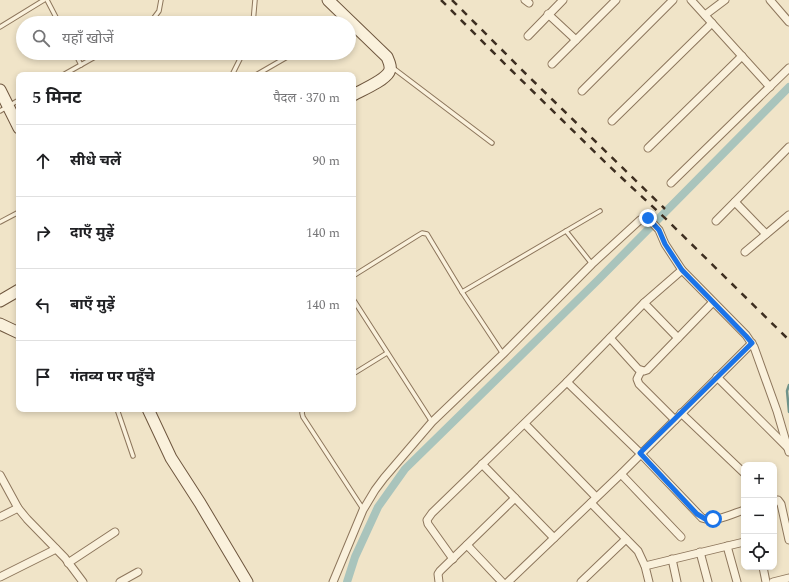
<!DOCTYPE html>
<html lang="hi">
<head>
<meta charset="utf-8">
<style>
	body { margin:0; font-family:Spectral,"Noto Sans Devanagari",serif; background:#f2f2f2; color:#202124 }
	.controls { position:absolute; right:12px; bottom:12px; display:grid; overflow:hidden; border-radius:8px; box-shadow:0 2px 6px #0003 }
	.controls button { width:36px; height:36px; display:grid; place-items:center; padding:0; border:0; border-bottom:1px solid #e0e0e0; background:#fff; color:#202124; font:20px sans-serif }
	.stop { position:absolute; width:12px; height:12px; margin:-9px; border:3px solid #1a73e8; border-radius:50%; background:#fff }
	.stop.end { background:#1a73e8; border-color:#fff; box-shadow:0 1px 4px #0008 }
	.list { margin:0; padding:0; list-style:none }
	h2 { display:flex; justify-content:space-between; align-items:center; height:52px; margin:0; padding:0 16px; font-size:17px }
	h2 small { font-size:13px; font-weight:400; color:#757577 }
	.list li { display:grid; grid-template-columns:26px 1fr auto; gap:12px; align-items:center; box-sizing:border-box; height:72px; padding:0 16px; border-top:1px solid #e0e0e0 }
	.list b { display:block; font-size:15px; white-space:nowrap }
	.list em { font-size:13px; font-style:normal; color:#757577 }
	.icon { flex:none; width:22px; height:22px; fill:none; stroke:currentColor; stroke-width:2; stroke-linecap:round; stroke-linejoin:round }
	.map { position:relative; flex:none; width:789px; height:582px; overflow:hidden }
	.search { position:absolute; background:#fff; box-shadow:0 2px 6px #0003; left:16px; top:16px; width:340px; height:44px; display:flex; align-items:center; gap:10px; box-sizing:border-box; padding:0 14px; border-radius:22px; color:#757577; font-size:15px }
	.panel { position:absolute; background:#fff; box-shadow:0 2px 6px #0003; left:16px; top:72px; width:340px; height:340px; border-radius:8px }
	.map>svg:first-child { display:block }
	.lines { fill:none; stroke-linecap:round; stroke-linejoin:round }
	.stream { stroke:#6f938a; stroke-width:2.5 }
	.canal { stroke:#a9c4bc; stroke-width:8 }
	.lane-casing { stroke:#8d765c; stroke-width:5.5 }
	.street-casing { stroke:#8d765c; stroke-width:9 }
	.secondary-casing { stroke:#6f573f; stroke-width:13 }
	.lane { stroke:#faf1dc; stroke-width:3.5 }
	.street { stroke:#faf1dc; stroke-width:7 }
	.secondary { stroke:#faf1dc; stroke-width:11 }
	.rail { stroke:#3d2e20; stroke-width:2.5; stroke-dasharray:7 7; stroke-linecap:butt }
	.route { stroke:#1a73e8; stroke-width:5 }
</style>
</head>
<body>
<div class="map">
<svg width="789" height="582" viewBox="0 0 789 582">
	<rect width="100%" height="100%" fill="#f0e4c8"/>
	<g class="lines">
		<!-- stream -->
		<path class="stream" d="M789,385l-2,6 2,21"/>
		<!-- canal -->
		<path class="canal" d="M347,582l8,-25 23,-50 27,-38 193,-189 191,-193"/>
		<defs>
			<g id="lane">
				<path d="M47,0l12,23"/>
				<path d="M150,23l9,-12 2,-11"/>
				<path d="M253,23l2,-23"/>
				<path d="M0,27l44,-27"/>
				<path d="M75,53l6,12"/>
				<path d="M393,68l99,75"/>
				<path d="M63,75l39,-22"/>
				<path d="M232,75l11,-22"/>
				<path d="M256,75l38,-22"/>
				<path d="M0,111l19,-11"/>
				<path d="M0,222l19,-10"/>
				<path d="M566,231l26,33"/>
				<path d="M353,276l64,-40 5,-3 5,1 35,58 41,62"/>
				<path d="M462,292l138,-81"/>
				<path d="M353,299l79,123"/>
				<path d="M353,374l34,-21"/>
				<path d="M117,409l16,47"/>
				<path d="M303,409l-1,4 1,4 60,92"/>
			</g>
			<g id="street">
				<path d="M525,0l4,3"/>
				<path d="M691,0l79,87"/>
				<path d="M770,0l19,22"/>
				<path d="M548,14l28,26"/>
				<path d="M705,15l20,-15"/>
				<path d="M528,36l35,-36"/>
				<path d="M552,64l64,-64"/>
				<path d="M582,91l91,-91"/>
				<path d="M612,121l100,-98"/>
				<path d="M648,148l94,-92"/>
				<path d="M671,183l118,-115"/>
				<path d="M735,202l31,32"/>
				<path d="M716,221l73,-74"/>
				<path d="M745,252l44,-37"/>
				<path d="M644,303l34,35"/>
				<path d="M610,338l28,31 6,2 3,-1 66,-68"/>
				<path d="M641,371l-4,8 2,5 36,36"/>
				<path d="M717,377l70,70"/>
				<path d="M567,382l73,71 62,65c13,5 30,-4 42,-8"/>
				<path d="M681,413l63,60"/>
				<path d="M525,424l71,73"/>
				<path d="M482,464l72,74"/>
				<path d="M621,474l60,63"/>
				<path d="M0,475l18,33 9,11 38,39 18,24"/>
				<path d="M774,500h4l3,4 8,36"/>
				<path d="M591,503l47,48 7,15 4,16"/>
				<path d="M0,517l18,-9"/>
				<path d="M467,545l35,37"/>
				<path d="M727,546l10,36"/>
				<path d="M700,552l8,30"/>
				<path d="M453,559l-25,-35 -1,-4 5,-7 135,-131 77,-79 38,-33"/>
				<path d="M672,559l5,23"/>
				<path d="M68,563l47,-31"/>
				<path d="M645,566l99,-24"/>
				<path d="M763,567l3,15"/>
				<path d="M0,577l56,-28"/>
				<path d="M120,582l18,-10"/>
				<path d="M333,582l30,-72 12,-20 9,-12 48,-56 71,-68 89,-90 48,-44 5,-3 3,1 11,12 6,14 17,26 64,65 8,12 23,64 12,41"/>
				<path d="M439,582l-1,-8 2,-3 75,-73"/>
				<path d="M508,582l113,-108 131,-131"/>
				<path d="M581,582l45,-43"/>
				<path d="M773,582l16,-4"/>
			</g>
			<g id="secondary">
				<path d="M328,0l59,57c2,5 5,10 2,15 -5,9 -27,18 -36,23"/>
				<path d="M0,90l19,38"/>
				<path d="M0,301l19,-11"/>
				<path d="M0,324l19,9"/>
				<path d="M148,409l23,49 29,45 47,79"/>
			</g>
		</defs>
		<!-- lane casing -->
		<use href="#lane" class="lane-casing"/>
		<!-- street casing -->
		<use href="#street" class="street-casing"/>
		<!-- secondary casing -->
		<use href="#secondary" class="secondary-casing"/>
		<!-- lane -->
		<use href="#lane" class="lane"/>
		<!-- street -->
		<use href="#street" class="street"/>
		<!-- secondary -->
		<use href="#secondary" class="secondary"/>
		<!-- rail -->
		<g class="rail">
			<path d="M441,0l65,65 102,100 59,55 122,120"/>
			<path d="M452,0l74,74 139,135"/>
		</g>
	</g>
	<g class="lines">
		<!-- route -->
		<path class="route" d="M648,218l11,12 6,14 17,26 64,66 6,7 -112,110 57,61 10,6 6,-1"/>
	</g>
</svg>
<div class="controls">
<button>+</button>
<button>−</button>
<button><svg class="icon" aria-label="locate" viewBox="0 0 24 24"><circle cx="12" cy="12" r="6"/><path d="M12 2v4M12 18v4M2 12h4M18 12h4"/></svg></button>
</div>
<div class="stop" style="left:713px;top:519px"></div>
<div class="stop end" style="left:648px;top:218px"></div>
<div class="search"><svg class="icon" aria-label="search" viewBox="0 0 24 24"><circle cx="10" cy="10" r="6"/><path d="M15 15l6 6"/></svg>यहाँ खोजें</div>
<section class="panel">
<h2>5 मिनट<small>पैदल · 370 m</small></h2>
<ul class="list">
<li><svg class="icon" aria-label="ahead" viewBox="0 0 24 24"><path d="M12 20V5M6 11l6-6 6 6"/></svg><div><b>सीधे चलें</b></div><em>90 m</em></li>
<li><svg class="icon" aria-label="right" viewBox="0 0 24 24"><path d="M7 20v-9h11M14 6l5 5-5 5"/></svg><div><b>दाएँ मुड़ें</b></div><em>140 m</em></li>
<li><svg class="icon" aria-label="left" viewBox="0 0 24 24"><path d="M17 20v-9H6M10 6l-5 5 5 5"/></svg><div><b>बाएँ मुड़ें</b></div><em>140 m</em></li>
<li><svg class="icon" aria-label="arrive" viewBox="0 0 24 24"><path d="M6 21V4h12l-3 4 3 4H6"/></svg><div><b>गंतव्य पर पहुँचे</b></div></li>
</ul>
</section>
</div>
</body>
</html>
